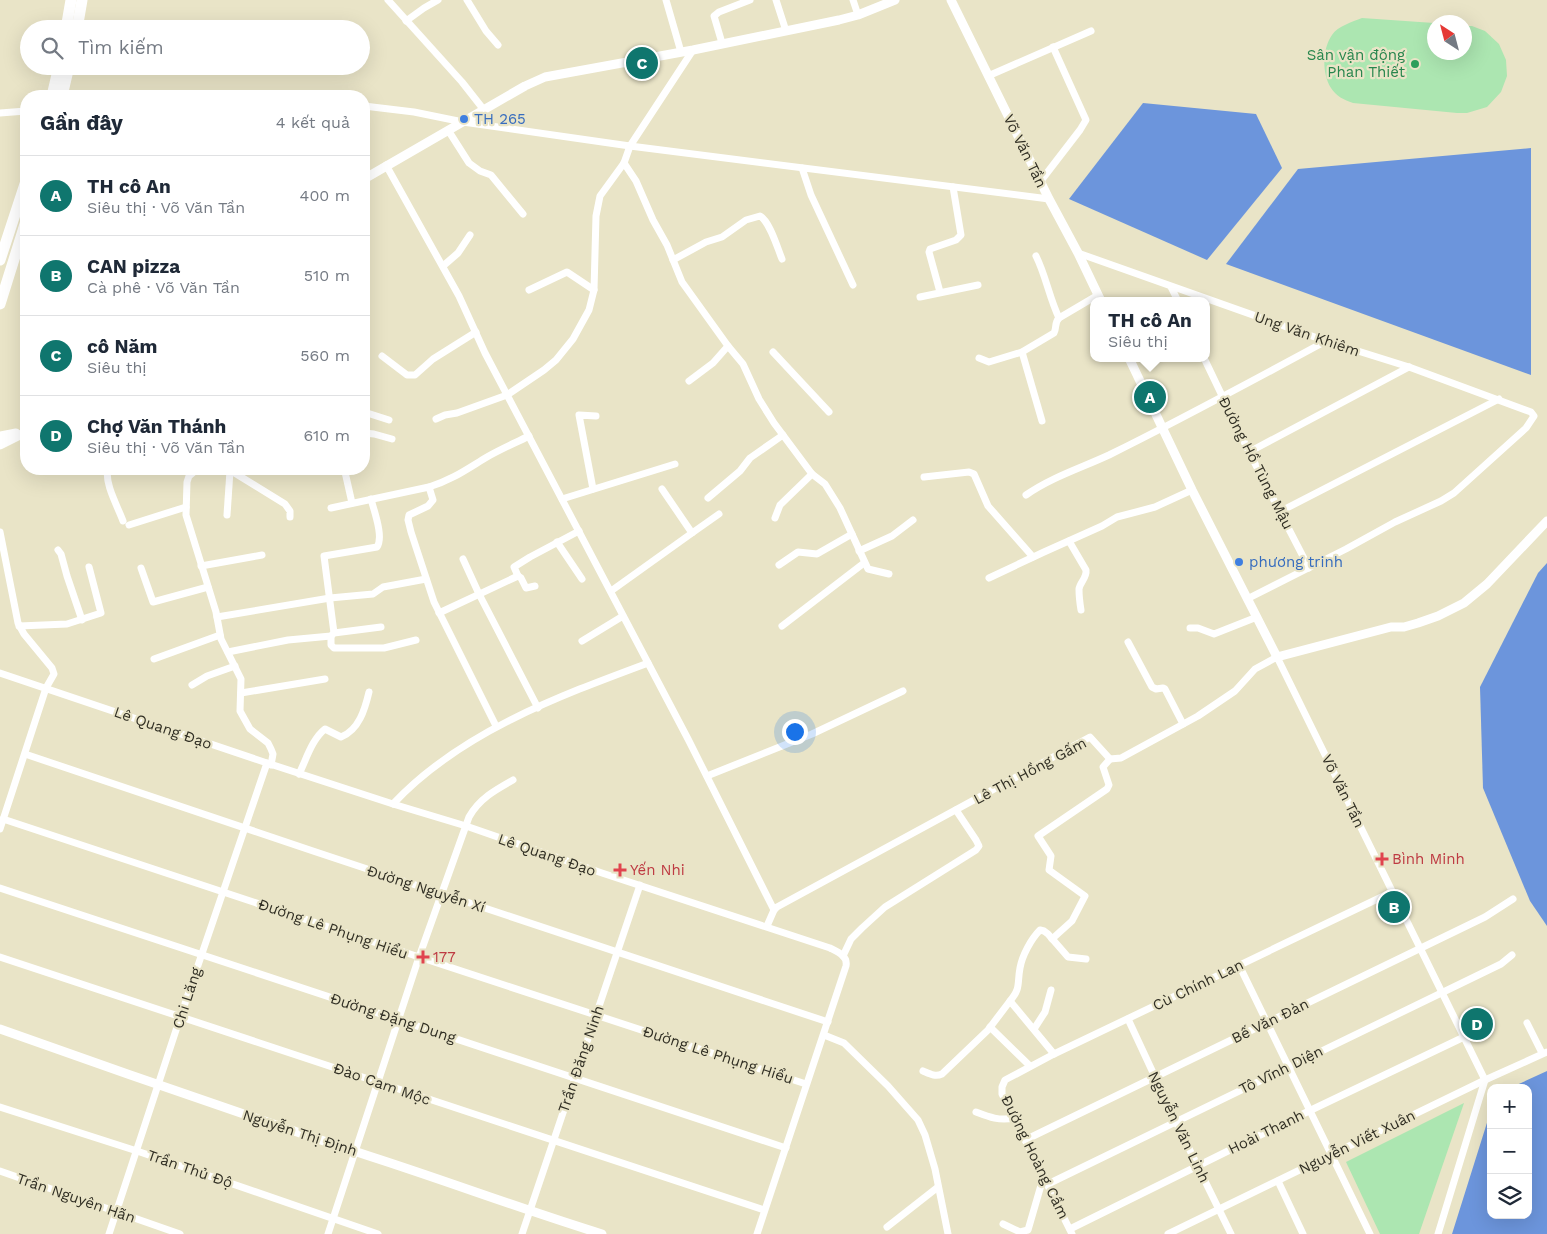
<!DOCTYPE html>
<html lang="vi">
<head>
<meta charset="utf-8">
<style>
	body { margin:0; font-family:"Work Sans",sans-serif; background:#f2f2f3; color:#1f2937 }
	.controls { position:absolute; right:15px; bottom:15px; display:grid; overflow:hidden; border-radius:10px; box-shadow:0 5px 20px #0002 }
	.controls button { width:45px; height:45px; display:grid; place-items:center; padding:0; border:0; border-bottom:1px solid #e0e1e3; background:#fff; color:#1f2937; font:25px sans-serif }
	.compass { position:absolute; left:1427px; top:15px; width:45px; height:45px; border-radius:50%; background:#fff; box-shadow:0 5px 20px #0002; rotate:324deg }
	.you { position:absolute; left:794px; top:731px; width:18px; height:18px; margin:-12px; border:4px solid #fff; border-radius:50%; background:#1a73e8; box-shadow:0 0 0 8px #1a73e833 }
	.badge { display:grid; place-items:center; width:32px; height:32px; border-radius:50%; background:#0f766e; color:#fff; font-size:16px; font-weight:700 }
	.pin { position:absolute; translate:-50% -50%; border:2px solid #fff; box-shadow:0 1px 5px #0006 }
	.popup { position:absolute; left:1090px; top:297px; width:120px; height:65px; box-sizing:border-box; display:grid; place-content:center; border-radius:10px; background:#fff; filter:drop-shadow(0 1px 4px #0005); font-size:16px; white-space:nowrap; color:#747a83 }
	.popup b { font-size:19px; color:#1f2937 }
	.popup::after { content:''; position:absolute; left:50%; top:100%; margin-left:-10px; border:10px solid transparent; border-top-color:#fff }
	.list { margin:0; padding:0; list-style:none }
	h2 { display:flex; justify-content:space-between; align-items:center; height:65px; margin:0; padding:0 20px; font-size:21px }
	h2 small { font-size:16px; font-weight:400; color:#747a83 }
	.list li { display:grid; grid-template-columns:32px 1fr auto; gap:15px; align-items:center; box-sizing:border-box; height:80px; padding:0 20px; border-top:1px solid #e0e1e3 }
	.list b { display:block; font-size:19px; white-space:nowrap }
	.list p { margin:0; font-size:16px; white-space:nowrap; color:#747a83 }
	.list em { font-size:16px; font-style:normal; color:#747a83 }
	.icon { flex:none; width:28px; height:28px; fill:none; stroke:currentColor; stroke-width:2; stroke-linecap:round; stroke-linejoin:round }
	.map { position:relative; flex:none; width:1547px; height:1234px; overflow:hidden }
	.search { position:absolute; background:#fff; box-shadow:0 5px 20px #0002; left:20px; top:20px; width:350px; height:55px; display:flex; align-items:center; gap:12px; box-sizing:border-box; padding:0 18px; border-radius:28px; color:#747a83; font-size:19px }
	.panel { position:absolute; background:#fff; box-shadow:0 5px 20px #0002; left:20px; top:90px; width:350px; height:385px; border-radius:20px }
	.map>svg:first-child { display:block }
	.green { fill:#ace6b1 }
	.water { fill:#6c95dc }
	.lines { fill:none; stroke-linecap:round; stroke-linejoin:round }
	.minor { stroke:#fff; stroke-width:7 }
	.tertiary { stroke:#fff; stroke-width:9 }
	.trunk { stroke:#fff; stroke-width:11 }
	.leisure-dot { fill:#2e9e5b; stroke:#e9e4c7; stroke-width:2 }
	.shop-dot { fill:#3f7fe0; stroke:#e9e4c7; stroke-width:2 }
	.health-dot { fill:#e0444e; stroke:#e9e4c7; stroke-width:2 }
	.labels { text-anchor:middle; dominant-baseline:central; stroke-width:4.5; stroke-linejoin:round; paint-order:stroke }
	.leisure-label { font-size:15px; fill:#27864d; stroke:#e9e4c7; text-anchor:end }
	.shop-label { font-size:15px; fill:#366cbe; stroke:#e9e4c7; text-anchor:start }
	.street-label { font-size:15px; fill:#312f24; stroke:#e9e4c7 }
	.health-label { font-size:15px; fill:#be3a42; stroke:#e9e4c7; text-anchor:start }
</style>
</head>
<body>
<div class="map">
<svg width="1547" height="1234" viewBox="0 0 1547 1234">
	<rect width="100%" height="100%" fill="#e9e4c7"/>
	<!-- green -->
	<g class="green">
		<path d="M1362,18l72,5v29h30l1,-26h7l13,5 14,13 7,16 1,16 -6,16 -14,15 -20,6h-10l-104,-10c-9,-3 -17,-7 -22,-15 -9,-14 -9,-39 1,-53 6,-9 20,-13 30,-17z"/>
		<path d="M1464,1103l-45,131h-39l-34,-72z"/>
	</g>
	<!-- water -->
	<g class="water">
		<path d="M1143,103l113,11 26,54 -75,92 -138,-61z"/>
		<path d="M1531,148v227l-305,-111 72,-95z"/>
		<path d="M1547,563v363l-17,-25 -47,-113 -3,-101 58,-114z"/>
		<path d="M1547,1071v163h-95l39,-124v105h37v-127h-18z"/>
	</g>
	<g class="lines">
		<!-- minor -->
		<g class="minor">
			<path d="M388,0l74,82 22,28"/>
			<path d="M467,0l19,31 12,14"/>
			<path d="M666,0l15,52"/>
			<path d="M776,0l10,31"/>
			<path d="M853,0l5,15"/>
			<path d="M406,21l18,-13 14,-8"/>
			<path d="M722,43l-8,-27 5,-4 31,-12"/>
			<path d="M988,76l103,-45"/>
			<path d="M162,96l37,-2 49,2"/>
			<path d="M364,106l50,6 49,10 167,24 419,53"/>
			<path d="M0,113l26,-2"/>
			<path d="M448,130l21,33 11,8 11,4 32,39"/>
			<path d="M624,163l12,18 17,39 14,25 15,37 46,64 15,18 16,35 15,24 38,51 13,10 15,24 28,61 21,5"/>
			<path d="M386,165l73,131 26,57 203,386 86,171"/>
			<path d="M802,168l9,27 42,90"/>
			<path d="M1040,182l40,-52 6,-10 -33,-73"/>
			<path d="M1078,253l248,88 83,26 122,45 3,4 -8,12 -72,65 -13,8 -46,21 -49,27 -99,50"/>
			<path d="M1036,256c10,20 13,41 23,62"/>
			<path d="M673,260l33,-18 16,-5 24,-17 14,-4c10,6 17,31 22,43"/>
			<path d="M443,266l15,-13 12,-18"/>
			<path d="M1171,287l7,14"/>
			<path d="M529,290l38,-18 27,18"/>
			<path d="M940,292l-11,-40 1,-3 26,-9 5,-5 -8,-48"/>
			<path d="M920,297l58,-12"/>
			<path d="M773,352l56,60"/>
			<path d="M382,356l25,19h8l18,-16 43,-27"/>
			<path d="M979,358l10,4 33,-10"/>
			<path d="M1204,358l45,94 60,116"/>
			<path d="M689,381l24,-18 15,-17"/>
			<path d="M364,412l25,8"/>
			<path d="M436,419l9,-4 12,-2 50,-18 37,-25 12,-10 17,-21 16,-29 5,-20 2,-74 4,-20 24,-33 6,-17 63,-96"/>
			<path d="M1042,421l-20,-69 32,-19c3,-5 0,-10 5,-15l39,-23"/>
			<path d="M364,433l10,1 18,5"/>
			<path d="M1249,452l160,-85"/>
			<path d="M108,469c-4,14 10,38 15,52"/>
			<path d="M117,469l6,1 8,-1"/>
			<path d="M226,469h-26l-5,2 -6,5 -2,6 -1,33 30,97 5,27 20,40 -1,32 10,18 18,14 3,6 2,5 -2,11"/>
			<path d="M226,470l7,2 52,32 5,7v6"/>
			<path d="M345,472l7,31"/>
			<path d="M924,477l45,-5 5,2 14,32 45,51"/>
			<path d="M429,487c23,-7 38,-18 58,-30 14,-8 28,-14 42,-21"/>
			<path d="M593,489l-14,-74 17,1"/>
			<path d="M1026,495c26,-18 55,-27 83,-40 73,-36 145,-75 217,-114"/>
			<path d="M708,498l32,-27 10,-13 33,-23"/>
			<path d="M562,499l113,-35"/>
			<path d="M331,508l98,-21 4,13 -5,6 -19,9 -1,5 3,12 23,70 62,124"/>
			<path d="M1279,512l220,-113"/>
			<path d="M227,515l3,-44"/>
			<path d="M775,518l5,-13 32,-31"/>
			<path d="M129,525l57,-18"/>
			<path d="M0,532l18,91 6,11 28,34 2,6 -8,14 -46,141"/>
			<path d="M692,533l27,-19"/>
			<path d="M1069,541l17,29c1,8 -6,12 -7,19 0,7 1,15 2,21"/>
			<path d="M557,542l25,37"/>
			<path d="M58,550l3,4 6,22 15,44"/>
			<path d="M859,551l33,-15 21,-16"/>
			<path d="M463,559l16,35 59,114"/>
			<path d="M779,565l19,-13 19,2 35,-20"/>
			<path d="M201,566l61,-11"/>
			<path d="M141,568l12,34 55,-15"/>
			<path d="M518,576l3,2 5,10 9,-2"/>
			<path d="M989,578l55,-26 58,-26 15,-9 38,-10 37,-17"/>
			<path d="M611,591l81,-58 -30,-44"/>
			<path d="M439,613l79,-37 -4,-9 16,-10 49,-26"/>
			<path d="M217,617l113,-19 43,-4 10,-7 43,-8"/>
			<path d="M19,626l48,-2 34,-11 -12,-46"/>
			<path d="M782,626l82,-63"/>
			<path d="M1190,628h8l16,6 43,-17"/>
			<path d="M334,633l-10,-77 53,-9c7,-10 -3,-36 -6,-48"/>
			<path d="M331,636v9l3,3h50l32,-8"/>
			<path d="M582,641l41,-25"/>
			<path d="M1128,642l24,45 4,2 7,-1 2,1 18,35"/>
			<path d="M228,652l60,-12 43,-4 3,-3 47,-6"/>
			<path d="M154,659l66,-24"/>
			<path d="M0,673l267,90 126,41 73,22 136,47 228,75c8,4 18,8 16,18l-89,268"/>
			<path d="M192,685l15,-9 28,-10"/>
			<path d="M241,693l84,-14"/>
			<path d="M25,754l288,97 515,171"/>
			<path d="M299,774c7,-14 13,-35 26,-45l16,8c18,-7 24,-28 28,-45"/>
			<path d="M707,776l105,-42 91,-43"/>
			<path d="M393,804c66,-71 166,-108 255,-141"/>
			<path d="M3,819l416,138 387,127"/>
			<path d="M0,888l786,260"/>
			<path d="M767,926l7,-16 3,-3 313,-170 20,22 11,-1 77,-42 37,-25 20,-22 22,-12 208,423 -47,154"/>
			<path d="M1052,939l20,-18 13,-25 -36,-26 2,-14 -13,-20 69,-47 2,-4 -6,-18 7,-8"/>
			<path d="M843,956l8,-17 11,-11 23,-21 91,-57 3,-4 -3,-6 -20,-30"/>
			<path d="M0,957l764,253"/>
			<path d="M1239,965l131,269"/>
			<path d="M1010,1001c11,-13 7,-17 10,-33 2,-12 11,-29 20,-38l4,1 4,3 20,23 18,2"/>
			<path d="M1128,1019l48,103 55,112"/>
			<path d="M1527,1023l15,30"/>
			<path d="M990,1027l40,39"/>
			<path d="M1034,1029l11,-17 6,-22"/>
			<path d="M824,1035l20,8 44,43 30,34 7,15 10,34 13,65"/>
			<path d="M923,1071c7,3 12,6 19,3l46,-44 22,-29 44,53"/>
			<path d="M0,1107l137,44 241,83"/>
			<path d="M976,1112c13,5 23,9 38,6"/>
			<path d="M1025,1140l460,-223 28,-18"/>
			<path d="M0,1171l180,63"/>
			<path d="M1278,1181l25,53"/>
			<path d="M1048,1184l453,-220 11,-9"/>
			<path d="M1003,1224l17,8 8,-2 16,-55"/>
			<path d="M887,1227l51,-40"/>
			<path d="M1070,1229l239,-118 155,-74"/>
			<path d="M109,1234l71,-216 87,-255"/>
			<path d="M328,1234l91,-277 50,-140c10,-18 26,-27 44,-37"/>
			<path d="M522,1234l118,-349"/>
			<path d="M1072,1234l-70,-140v-7l3,-7 49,-26 338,-162"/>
			<path d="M1168,1234l317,-154 62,-28"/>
		</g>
		<!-- tertiary -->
		<g class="tertiary">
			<path d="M951,0l98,199 29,54 23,48"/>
			<path d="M364,179l161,-93 20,-9 148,-27 146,-30 19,-5 37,-15"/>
			<path d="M1129,358l63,132 85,167 114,-30h13l14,-4 20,-7 26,-13 23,-19 60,-63"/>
			<path d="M0,436l16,-3"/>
			<path d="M0,445l26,-13"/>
			<path d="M0,1029c123,44 245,86 369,127 78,25 155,54 233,78"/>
		</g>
		<!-- trunk -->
		<g class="trunk">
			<path d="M66,29l5,-29"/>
			<path d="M77,29l5,-29"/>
			<path d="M52,96l7,-30"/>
			<path d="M62,96l7,-30"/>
			<path d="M0,260l26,-79"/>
			<path d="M0,304l26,-83"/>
		</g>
	</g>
	<!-- markers -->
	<circle class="leisure-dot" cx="1415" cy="64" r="5"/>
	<g class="shop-dot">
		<circle cx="464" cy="119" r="5"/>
		<circle cx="1239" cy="562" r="5"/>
	</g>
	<g class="health-dot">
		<path d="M1379.5 851.5h5v5h5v5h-5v5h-5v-5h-5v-5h5z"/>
		<path d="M617.5 862.5h5v5h5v5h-5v5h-5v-5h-5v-5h5z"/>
		<path d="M420.5 949.5h5v5h5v5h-5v5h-5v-5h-5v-5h5z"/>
	</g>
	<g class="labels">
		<!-- leisure labels -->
		<g class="leisure-label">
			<text x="1405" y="55">Sân vận động<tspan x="1405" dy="17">Phan Thiết</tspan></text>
		</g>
		<!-- shop labels -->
		<g class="shop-label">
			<text x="474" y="119">TH 265</text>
			<text x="1249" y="562">phương trinh</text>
		</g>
		<!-- street labels -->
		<g class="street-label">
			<text transform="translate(1025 151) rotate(64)">Võ Văn Tần</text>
			<text transform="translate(1307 334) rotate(19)">Ung Văn Khiêm</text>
			<text transform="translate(1256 463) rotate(63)">Đường Hồ Tùng Mậu</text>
			<text transform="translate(163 728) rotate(19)">Lê Quang Đạo</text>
			<text transform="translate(1030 771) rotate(-28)">Lê Thị Hồng Gấm</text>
			<text transform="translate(1343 791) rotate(64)">Võ Văn Tần</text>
			<text transform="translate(547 855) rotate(19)">Lê Quang Đạo</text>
			<text transform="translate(426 889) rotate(18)">Đường Nguyễn Xí</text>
			<text transform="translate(333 929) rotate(19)">Đường Lê Phụng Hiểu</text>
			<text transform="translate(1198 985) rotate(-26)">Cù Chính Lan</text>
			<text transform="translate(187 998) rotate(-72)">Chi Lăng</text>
			<text transform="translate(393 1018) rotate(18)">Đường Đặng Dung</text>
			<text transform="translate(1270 1021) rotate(-26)">Bế Văn Đàn</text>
			<text transform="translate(718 1055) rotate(18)">Đường Lê Phụng Hiểu</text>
			<text transform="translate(581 1059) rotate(-71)">Trần Đăng Ninh</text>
			<text transform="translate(1281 1070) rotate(-26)">Tô Vĩnh Diện</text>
			<text transform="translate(382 1084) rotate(19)">Đào Cam Mộc</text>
			<text transform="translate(1179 1127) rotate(64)">Nguyễn Văn Linh</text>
			<text transform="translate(1266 1132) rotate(-26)">Hoài Thanh</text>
			<text transform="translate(300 1133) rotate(18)">Nguyễn Thị Định</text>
			<text transform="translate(1357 1142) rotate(-26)">Nguyễn Viết Xuân</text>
			<text transform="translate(1035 1157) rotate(64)">Đường Hoàng Cầm</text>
			<text transform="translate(190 1169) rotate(19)">Trần Thủ Độ</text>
			<text transform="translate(76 1198) rotate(19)">Trần Nguyên Hãn</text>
		</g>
		<!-- health labels -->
		<g class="health-label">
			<text x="1392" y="859">Bình Minh</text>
			<text x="630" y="870">Yến Nhi</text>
			<text x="433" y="957">177</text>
		</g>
	</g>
</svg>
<div class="controls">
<button>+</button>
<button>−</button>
<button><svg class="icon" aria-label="layers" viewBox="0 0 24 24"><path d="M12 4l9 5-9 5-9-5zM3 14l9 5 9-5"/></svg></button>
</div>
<svg class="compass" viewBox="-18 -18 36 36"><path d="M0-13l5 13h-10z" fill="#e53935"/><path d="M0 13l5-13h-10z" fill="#747a83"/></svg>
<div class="you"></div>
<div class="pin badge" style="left:1150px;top:397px">A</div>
<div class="popup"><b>TH cô An</b>Siêu thị</div>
<div class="pin badge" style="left:1394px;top:907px">B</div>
<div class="pin badge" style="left:642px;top:63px">C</div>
<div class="pin badge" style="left:1477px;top:1024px">D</div>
<div class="search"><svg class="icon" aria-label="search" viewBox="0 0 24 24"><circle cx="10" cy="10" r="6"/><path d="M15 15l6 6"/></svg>Tìm kiếm</div>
<section class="panel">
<h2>Gần đây<small>4 kết quả</small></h2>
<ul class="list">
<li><span class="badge">A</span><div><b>TH cô An</b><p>Siêu thị · Võ Văn Tần</p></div><em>400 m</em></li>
<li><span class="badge">B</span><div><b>CAN pizza</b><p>Cà phê · Võ Văn Tần</p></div><em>510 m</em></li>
<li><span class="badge">C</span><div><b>cô Năm</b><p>Siêu thị</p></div><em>560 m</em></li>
<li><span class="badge">D</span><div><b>Chợ Văn Thánh</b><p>Siêu thị · Võ Văn Tần</p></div><em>610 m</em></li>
</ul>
</section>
</div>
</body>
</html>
